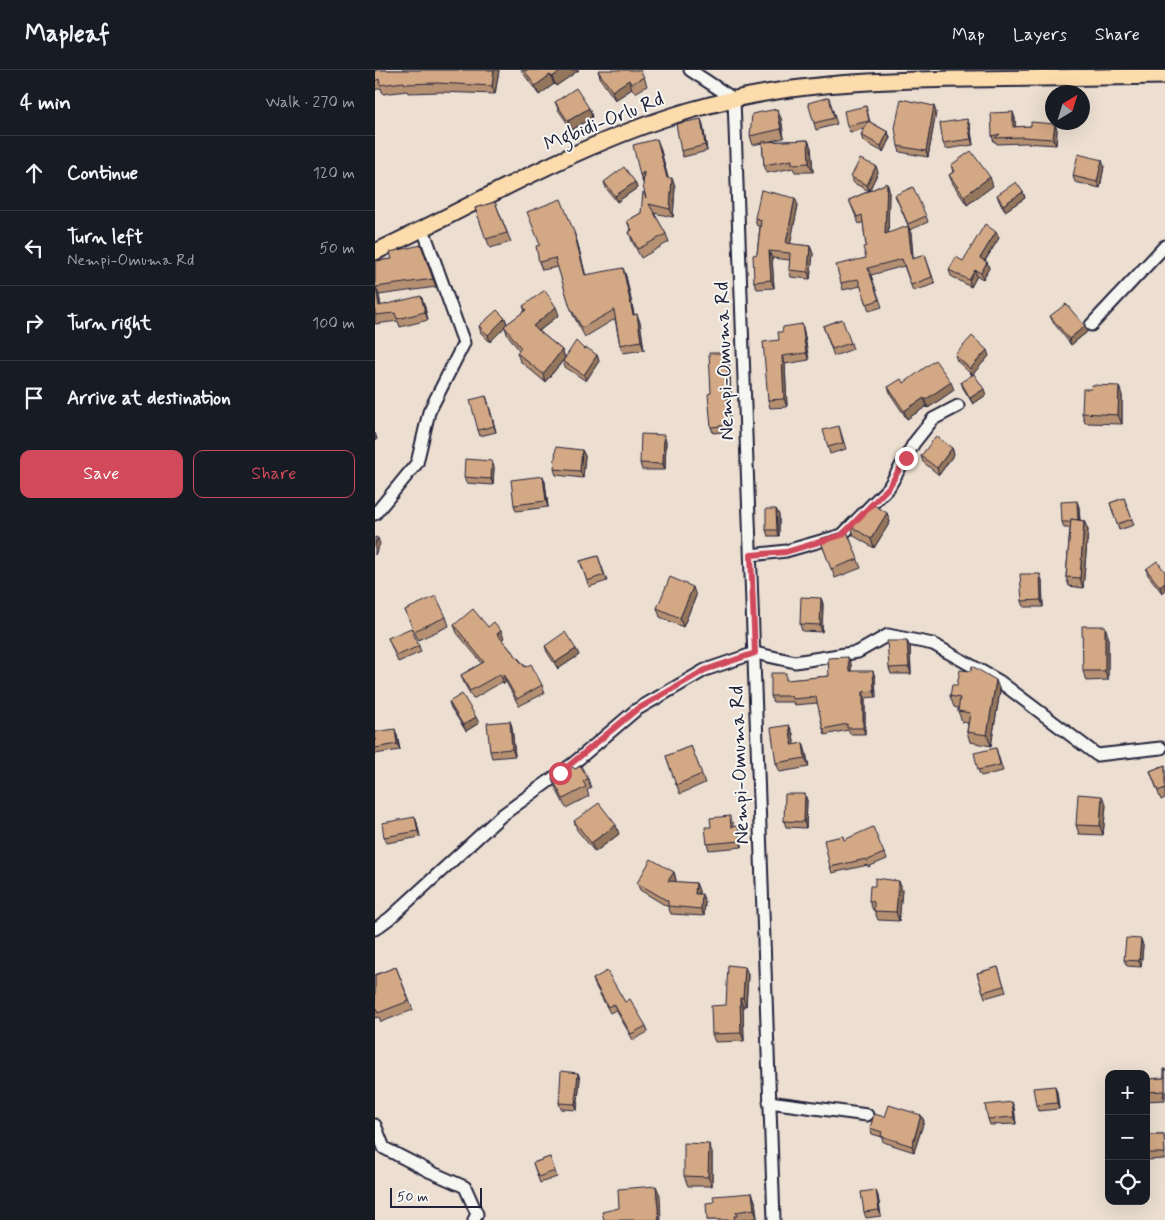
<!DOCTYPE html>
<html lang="en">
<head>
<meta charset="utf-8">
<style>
	body { margin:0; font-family:Mynerve,sans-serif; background:#20242c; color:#f1f3f6 }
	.controls { position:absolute; right:15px; bottom:15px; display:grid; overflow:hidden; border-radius:10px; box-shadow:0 5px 20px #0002 }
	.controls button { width:45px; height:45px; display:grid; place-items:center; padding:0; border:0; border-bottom:1px solid #363941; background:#171b24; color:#f1f3f6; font:25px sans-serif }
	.compass { position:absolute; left:670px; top:15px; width:45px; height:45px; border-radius:50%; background:#171b24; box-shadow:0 5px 20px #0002; rotate:38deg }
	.scale { position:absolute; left:15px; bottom:12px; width:92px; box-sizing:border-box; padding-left:5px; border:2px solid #22223b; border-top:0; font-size:14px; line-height:18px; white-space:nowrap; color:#22223b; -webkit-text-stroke:4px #f6f6f2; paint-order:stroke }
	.stop { position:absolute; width:15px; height:15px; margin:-11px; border:4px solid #d1495b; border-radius:50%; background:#fff }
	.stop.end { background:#d1495b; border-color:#fff; box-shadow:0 1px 5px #0008 }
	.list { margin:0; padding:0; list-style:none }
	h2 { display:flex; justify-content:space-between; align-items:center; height:65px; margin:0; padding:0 20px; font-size:21px }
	h2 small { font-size:16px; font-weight:400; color:#9ea1a6 }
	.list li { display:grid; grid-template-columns:32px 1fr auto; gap:15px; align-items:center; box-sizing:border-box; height:75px; padding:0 20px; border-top:1px solid #363941 }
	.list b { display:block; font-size:19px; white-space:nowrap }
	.list p { margin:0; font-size:16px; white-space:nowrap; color:#9ea1a6 }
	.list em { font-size:16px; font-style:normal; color:#9ea1a6 }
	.actions { display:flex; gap:10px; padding:15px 20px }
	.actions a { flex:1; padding:11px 0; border:1px solid #d1495b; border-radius:10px; text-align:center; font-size:18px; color:#d1495b }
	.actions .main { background:#d1495b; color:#fff }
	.icon { flex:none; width:28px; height:28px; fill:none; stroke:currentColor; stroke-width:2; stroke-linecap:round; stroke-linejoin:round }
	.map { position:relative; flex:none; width:790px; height:1150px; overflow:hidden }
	header { display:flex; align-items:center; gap:30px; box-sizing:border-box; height:70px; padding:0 25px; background:#171b24; border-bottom:1px solid #363941 }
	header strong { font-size:24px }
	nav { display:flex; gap:28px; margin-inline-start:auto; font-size:18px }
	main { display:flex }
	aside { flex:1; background:#171b24 }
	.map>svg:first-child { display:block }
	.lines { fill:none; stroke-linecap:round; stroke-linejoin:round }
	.minor-casing { stroke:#22223b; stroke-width:15 }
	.major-casing { stroke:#22223b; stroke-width:19 }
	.minor { stroke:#f6f6f2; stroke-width:11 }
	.major { stroke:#fcdcac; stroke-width:15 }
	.wall { fill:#b59072; stroke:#22223b }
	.shaded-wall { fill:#94765c; stroke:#22223b }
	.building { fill:#d3a884; stroke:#22223b }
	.route { stroke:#d1495b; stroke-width:6 }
	.labels { text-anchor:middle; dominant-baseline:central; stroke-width:4; stroke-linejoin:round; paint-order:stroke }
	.street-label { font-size:20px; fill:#22223b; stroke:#f6f6f2 }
</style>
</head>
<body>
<header>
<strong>Mapleaf</strong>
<nav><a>Map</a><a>Layers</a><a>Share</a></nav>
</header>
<main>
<aside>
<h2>4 min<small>Walk · 270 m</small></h2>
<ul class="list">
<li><svg class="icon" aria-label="ahead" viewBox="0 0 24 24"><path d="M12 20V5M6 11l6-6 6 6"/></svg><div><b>Continue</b></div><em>120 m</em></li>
<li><svg class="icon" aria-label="left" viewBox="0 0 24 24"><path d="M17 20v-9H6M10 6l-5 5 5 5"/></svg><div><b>Turn left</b><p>Nempi-Omuma Rd</p></div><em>50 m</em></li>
<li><svg class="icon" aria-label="right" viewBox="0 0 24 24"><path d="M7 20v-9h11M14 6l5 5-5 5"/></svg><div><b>Turn right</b></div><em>100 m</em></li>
<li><svg class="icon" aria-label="arrive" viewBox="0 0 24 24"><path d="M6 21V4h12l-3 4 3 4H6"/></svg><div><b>Arrive at destination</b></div></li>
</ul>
<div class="actions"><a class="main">Save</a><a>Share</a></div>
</aside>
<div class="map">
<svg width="790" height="1150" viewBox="0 0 790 1150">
	<rect width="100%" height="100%" fill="#ecdfd1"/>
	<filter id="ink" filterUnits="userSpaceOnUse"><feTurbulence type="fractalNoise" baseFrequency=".02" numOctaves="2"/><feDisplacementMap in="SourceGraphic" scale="10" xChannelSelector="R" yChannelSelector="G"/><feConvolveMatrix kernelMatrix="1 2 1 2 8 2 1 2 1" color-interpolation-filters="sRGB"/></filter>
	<g filter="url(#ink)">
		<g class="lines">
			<defs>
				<g id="minor">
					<path d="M315,0l44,29 40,1121"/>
					<path d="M716,255l74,-79"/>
					<path d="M0,444l42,-51 12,-51 35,-69 -41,-114"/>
					<path d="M376,485l35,-4 56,-16 47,-48 25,-44 19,-24 25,-13"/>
					<path d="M0,859l15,-11 111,-102 74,-54 61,-52 69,-40 50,-17 40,9 63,-10 30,-17 45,9 66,37 98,74 64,-7"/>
					<path d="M394,1032l98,13"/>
					<path d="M0,1055l9,23 47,24 34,15 12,27 -3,6"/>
				</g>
				<path id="major" d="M0,182c104,-49 202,-108 313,-141 93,-28 186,-31 282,-32 65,-1 130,-2 195,-3"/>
			</defs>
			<!-- minor casing -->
			<use href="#minor" class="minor-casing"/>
			<!-- major casing -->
			<use href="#major" class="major-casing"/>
			<!-- minor -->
			<use href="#minor" class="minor"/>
			<!-- major -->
			<use href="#major" class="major"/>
		</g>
		<!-- wall -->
		<g class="wall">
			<path d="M0,0h124l-4,24 -55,-2 -32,1 -1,-2 -24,3 -2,-6 -6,2z"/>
			<path d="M146,0h58l-23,16 -2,-2 -15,11z"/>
			<path d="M223,1l46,6 3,9 -12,7 -3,-4 -17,11 -14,-20z"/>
			<path d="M180,32l34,6 3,9 -20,13 -13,-19z"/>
			<path d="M456,34l6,20 -21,6 -2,-7z"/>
			<path d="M491,36l4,16 18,10 2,6 -7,14 -20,-11 -2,-6 3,-6 -14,3 -3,-6z"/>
			<path d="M561,42l-8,45 -28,-5 -2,-6z"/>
			<path d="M406,48l3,20 -17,4 41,-2 3,8 2,24h-18l-2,-4 -26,5 -3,-8 -2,-22 -9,2 -3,-9z"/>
			<path d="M640,48v9l16,-1 24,-2 2,6 -1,15 -31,-2 -28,1 -1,-2h-2l-2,-6z"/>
			<path d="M326,49l2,6 4,26 -24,6 -2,-6z"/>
			<path d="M595,55l3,20 -27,4 -3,-6z"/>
			<path d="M285,77l8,31 7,9 -2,30 -19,-4 12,21 3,8 -28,16 -9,-17 -3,-9 2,-1 -4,-10 14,-8z"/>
			<path d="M576,95l42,21 -26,19 -14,-21 -4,-9 4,-3z"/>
			<path d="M729,96l-4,22 -25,-6 -2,-6z"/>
			<path d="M503,102l-9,19 -15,-8 -3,-6z"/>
			<path d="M229,112h31l2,6 -20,14 -11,-14z"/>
			<path d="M512,113l2,7 -1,43h23l2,26 12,-4 10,29 -22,7 -9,-25 -33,9 11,32 -13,4 -8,-25 -18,4 -2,-7 25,-25v-12l-3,-24 -4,2 -10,-24z"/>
			<path d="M648,122l2,6 -20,13 -6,-10 -2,-6z"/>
			<path d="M520,125l31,21 2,6 -18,8z"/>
			<path d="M120,132l16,40 -21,6 -15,-40z"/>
			<path d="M423,135l-8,39 20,2 3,8 -3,25 -19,-2 -2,-7 1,-10 -18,-2 2,30 -17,1 -3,-7 6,-56h-3l-2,-8z"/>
			<path d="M624,168l-14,23 2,1 2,6 -6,11 -6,-3 -6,11 -20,-11 -2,-6z"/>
			<path d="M202,171l8,34 41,1 8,39 6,7 4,28 -21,3 -3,-8 -5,-26 -30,18 -12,-22 -15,-48 -16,3 -3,-8z"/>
			<path d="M46,175l15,42 -57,8 2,11 43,-2 4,16 -28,7 -2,-6 -23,3v-63l17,-2z"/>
			<path d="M148,236l36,9 -20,16 23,19 3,7 19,-8 13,6 2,6 -13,20 -21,-14 -2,-6 -18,21 -25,-21 -3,-8 2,-3 -12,-16 -2,-7 -15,15 -9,-9 -2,-7 26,-8 2,6 18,-13z"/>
			<path d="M675,246l37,16 -16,13 -18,-23z"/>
			<path d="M427,254l2,8 5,28 -24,4 2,43 -17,1 -2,-8 11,-60 3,-8z"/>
			<path d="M448,256l28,17 2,6 -19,7z"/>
			<path d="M580,285l34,1 -17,19 -15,-14z"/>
			<path d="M354,289l2,35h-3l3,37 -18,2 -2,-6v-34z"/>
			<path d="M586,312l25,13 -13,9 -10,-16z"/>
			<path d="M529,313l50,7 -26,18 -1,-2 -20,13 -16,-24 -3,-8z"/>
			<path d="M716,319l31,6v29l-37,-1 -3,-10z"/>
			<path d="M111,326l10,36 -16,4 -2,-6z"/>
			<path d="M464,356l7,23 -16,5 -2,-7z"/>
			<path d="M291,371l-1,29h-23l-2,-7z"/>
			<path d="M577,378l2,6 -15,21 -16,-13 -2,-6z"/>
			<path d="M207,380l3,6 -2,22 -27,-3 -2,-6z"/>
			<path d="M119,397l-1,18 -27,-2 -2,-6z"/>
			<path d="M168,406l2,6 3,25 -32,4 -2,-6z"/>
			<path d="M749,428l10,27 -15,5 -9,-27z"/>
			<path d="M704,437l1,13 4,1 4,9 -5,58 -14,-2 -3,-9 4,-49h-6l-2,-6z"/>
			<path d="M401,439l3,6v21h-11l-2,-6z"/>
			<path d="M512,443l3,9 -16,26 -20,-12 -3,-10z"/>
			<path d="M471,459l15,39 -26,10 -15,-39 21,-6z"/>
			<path d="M223,486l9,25 -18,6 -9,-26z"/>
			<path d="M771,499l19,3v19l-3,2 -14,-18z"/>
			<path d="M667,510l1,27h-19l-2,-6z"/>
			<path d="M321,526l-13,31 -23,-10 -3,-9z"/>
			<path d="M446,528l2,6 -1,28 -20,-1 -2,-7z"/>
			<path d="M30,540l41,7 3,9 -31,14z"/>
			<path d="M79,555l34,2 16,11 -2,2 40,45 3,8 -26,13 -13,-24 -2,2 -2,-2 -29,17 -9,-16 -3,-8 21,-12 -25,-30z"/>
			<path d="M733,566v44l-22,1 -3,-10z"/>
			<path d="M13,568l31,8 2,6 -23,10z"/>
			<path d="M532,571l3,6 1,27h-20l-2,-6z"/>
			<path d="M170,576l31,3 3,6 -21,14 -11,-17z"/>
			<path d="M473,587l3,7v7l24,6 1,20 -11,1v36h-15l-2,-4 -23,5 -2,-6 -5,-26 -24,2 -1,-3h-20l-2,-6 18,-16 40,-4z"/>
			<path d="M625,621l-9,55 -21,-4 -3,-10 1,-9 -6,-1 -4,-11v-3l-4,-1 -4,-11z"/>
			<path d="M74,632l30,21 -13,8 -15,-23z"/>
			<path d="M135,651l2,6 3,29 -23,2 -2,-7z"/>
			<path d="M414,655l4,9 1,11 9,-2 3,10 3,14 -29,5 -4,-9z"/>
			<path d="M0,662l22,3 3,15 -25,4z"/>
			<path d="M316,676l14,37 -25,11 -14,-38z"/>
			<path d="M621,678l7,23 -22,5 -3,-6z"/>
			<path d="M790,695v33l-4,2 -11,-29z"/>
			<path d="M200,699l13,10 3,9 -4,2 2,6 -23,12 -11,-21 -3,-9z"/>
			<path d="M432,730l-1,28 -20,-1 -2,-6z"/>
			<path d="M731,735l-3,30 -24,-1 -3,-9z"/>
			<path d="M40,747l2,6 3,14 -33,6 -3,-6z"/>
			<path d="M199,751l45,13 -24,18 -18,-22z"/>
			<path d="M358,752v5l8,6 1,14 -33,3 -2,-6 4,-17z"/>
			<path d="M509,783l3,6 -19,8v-2l-36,8 -2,-6z"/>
			<path d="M299,802l2,8 -1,2 21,1 3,8v3l6,8 -1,14 -33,-2 -3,-7 -28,-17 -3,-7z"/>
			<path d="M527,820l-3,31 -21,-1 -4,-10h-1l-4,-9z"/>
			<path d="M766,869l2,7 -2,21 -14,-1 -3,-6z"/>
			<path d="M21,897l17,43 -32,12 -2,-5 -4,1v-43z"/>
			<path d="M370,897l3,8 -2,31h-3l1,35 -29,1 -3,-8z"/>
			<path d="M623,897l8,25 -21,6 -8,-25z"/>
			<path d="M218,909l32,23 21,24 2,6 -15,8 -17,-30 -6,3 -15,-28z"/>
			<path d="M790,999v32l-1,-1 -18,1v-22l18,-1z"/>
			<path d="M203,1003l2,6 -3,31 -16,-1 -2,-6z"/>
			<path d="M682,1022l2,17 -21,2 -2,-6z"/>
			<path d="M637,1032l2,6 2,16 -26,1 -2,-6z"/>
			<path d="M546,1045l3,6 -10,31 -31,-10 -1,-5 -10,-3 -2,-6 15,-11z"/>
			<path d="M771,1065h18l1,24 -19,1z"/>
			<path d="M337,1083v33h-24l-4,-10z"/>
			<path d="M175,1087l7,20 -17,6 -7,-20z"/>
			<path d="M377,1123l3,8 2,17 -18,2h-32l7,-18z"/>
			<path d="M503,1126l3,20 -15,2 -2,-6z"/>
		</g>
		<!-- shaded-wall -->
		<g class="shaded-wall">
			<path d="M119,0h5l-4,24 -3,-8z"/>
			<path d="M188,0h16l-23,16 -4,-9z"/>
			<path d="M175,5l4,9 -15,11 -4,-9z"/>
			<path d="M254,10l3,9 -17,11 -3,-9z"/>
			<path d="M559,36l2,6 -8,45 -2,-6z"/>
			<path d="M214,38l3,9 -20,13 -4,-9z"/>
			<path d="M402,39l4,9 3,20 -3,-9z"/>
			<path d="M638,42l2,6 1,15 -3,-6z"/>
			<path d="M326,49l2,6 4,26 -2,-6z"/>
			<path d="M592,49l3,6 3,20 -2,-6z"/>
			<path d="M680,54l2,6 -1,15 -3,-6z"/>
			<path d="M513,62l2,6 -7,14 -2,-6z"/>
			<path d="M282,69l3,8 10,39 -3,-8z"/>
			<path d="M433,70l3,8 2,24 -4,-9z"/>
			<path d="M727,90l2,6 -4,22 -3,-6z"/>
			<path d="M501,96l2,6 -9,19 -2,-6z"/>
			<path d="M269,102l-1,11 -3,-8z"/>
			<path d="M615,107l3,9 -26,19 -3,-9z"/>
			<path d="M297,108l3,9 -2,30 -3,-8z"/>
			<path d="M260,112l2,6 -20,14 -2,-6z"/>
			<path d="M512,113l2,7 -1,50 -3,-6z"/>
			<path d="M648,122l2,6 -20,13 -2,-6z"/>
			<path d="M420,128l3,7 -9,46 -3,-8z"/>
			<path d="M533,156l3,7 3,33 -2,-7z"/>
			<path d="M199,162l3,9 11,43 -3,-9z"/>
			<path d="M621,162l3,6 -17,27 -2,-7z"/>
			<path d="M435,176l3,8 -3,25 -2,-7z"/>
			<path d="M394,181l3,7 2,30 -3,-8z"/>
			<path d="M612,192l2,6 -6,11 -2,-6z"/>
			<path d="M248,198l3,8 10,47 -3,-8z"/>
			<path d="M600,200l2,6 -6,11 -2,-7z"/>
			<path d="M1,217l3,8 3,19 -3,-8z"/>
			<path d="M46,226l3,8 4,16 -3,-8z"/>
			<path d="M181,237l3,8 -24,19 -2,-8z"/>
			<path d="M262,244l3,8 4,28 -3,-9z"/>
			<path d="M130,248l2,7 -17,17 -2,-7z"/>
			<path d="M427,254l2,8 5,28 -3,-7z"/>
			<path d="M710,256l2,6 -16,13 -2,-6z"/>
			<path d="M187,280l3,8 -20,24 -2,-8z"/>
			<path d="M612,280l2,6 -17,19 -2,-6z"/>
			<path d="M352,283l2,6 2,35 -3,-6z"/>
			<path d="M222,285l2,6 -13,20 -2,-6z"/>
			<path d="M407,286l3,8 2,43 -3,-8z"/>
			<path d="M576,312l3,8 -26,18 -3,-8z"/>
			<path d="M744,316l3,9v29l-4,-9z"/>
			<path d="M351,318l2,6 3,37 -2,-6z"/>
			<path d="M609,319l2,6 -13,9 -3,-6z"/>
			<path d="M111,326l2,6 8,30 -2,-6z"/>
			<path d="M549,328l3,8 -20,13 -3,-8z"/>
			<path d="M0,363l2,6 -2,2z"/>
			<path d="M289,365l2,6 -1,29 -2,-6z"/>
			<path d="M577,378l2,6 -15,21 -2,-7z"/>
			<path d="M207,380l3,6 -2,22 -3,-7z"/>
			<path d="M117,391l2,6 -1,18 -2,-6z"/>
			<path d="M168,406l2,6 3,25 -2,-6z"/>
			<path d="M702,431l2,6 1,20 -2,-6z"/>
			<path d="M401,439l3,6v21l-2,-6z"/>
			<path d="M512,443l3,9 -16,26 -3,-9z"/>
			<path d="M709,451l4,9 -5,58 -3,-10z"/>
			<path d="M3,468l2,6 -5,11v-11z"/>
			<path d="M665,504l2,6 1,27 -2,-7z"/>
			<path d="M790,513v8l-3,2 -2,-6z"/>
			<path d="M318,517l3,9 -13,31 -3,-9z"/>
			<path d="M446,528l2,6 -1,28 -2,-7z"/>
			<path d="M730,556l3,10v44l-3,-9z"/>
			<path d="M126,561l3,7 -4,4 -3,-8z"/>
			<path d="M532,571l3,6 1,27 -2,-7z"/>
			<path d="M201,579l3,6 -21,14 -2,-7z"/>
			<path d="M473,587l3,7v14l-2,-7z"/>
			<path d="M498,601l2,6 1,20 -2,-6z"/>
			<path d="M128,604l3,8 -2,2 -3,-8z"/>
			<path d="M621,610l4,11 -9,55 -4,-11z"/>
			<path d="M488,622l2,6v36l-2,-6z"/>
			<path d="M101,647l3,6 -13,8 -3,-6z"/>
			<path d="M135,651l2,6 3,29 -3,-7z"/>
			<path d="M414,655l4,9 3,20 -4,-9z"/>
			<path d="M20,659l2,6 3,15 -3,-6z"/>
			<path d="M428,673l3,10 3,14 -4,-9z"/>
			<path d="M430,724l2,6 -1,28 -2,-6z"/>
			<path d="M727,726l4,9 -3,30 -3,-9z"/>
			<path d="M40,747l2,6 3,14 -2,-6z"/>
			<path d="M241,755l3,9 -24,18 -4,-9z"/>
			<path d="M363,756l3,7 1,14 -2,-6z"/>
			<path d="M299,802l2,8 -5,9 -3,-8z"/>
			<path d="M524,811l3,9 -3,31 -3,-9z"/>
			<path d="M321,813l3,8 -1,11 -3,-8z"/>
			<path d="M327,824l3,8 -1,14 -3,-7z"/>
			<path d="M766,869l2,7 -2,21 -2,-6z"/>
			<path d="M370,897l3,8 -2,31 -3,-8z"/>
			<path d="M365,928l3,8 1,35 -3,-8z"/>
			<path d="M203,1003l2,6 -3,31 -2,-6z"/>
			<path d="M680,1016l2,6 2,17 -2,-6z"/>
			<path d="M637,1032l2,6 2,16 -2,-7z"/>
			<path d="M546,1045l3,6 -10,31 -2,-6z"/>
			<path d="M334,1074l3,9v33l-4,-9z"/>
			<path d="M281,1116l4,9 1,25h-2z"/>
			<path d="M501,1120l2,6 3,20 -2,-6z"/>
			<path d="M377,1123l3,8 2,17 -3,-9z"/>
		</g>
		<!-- building -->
		<g class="building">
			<path d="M0,0h119l-2,16 -55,-3 -32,1 -1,-2 -24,3 -1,-6 -4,2z"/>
			<path d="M149,0h39l-11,7 -2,-2 -15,11z"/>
			<path d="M225,0h40l4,7 -13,7 -2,-4 -17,11 -14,-20z"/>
			<path d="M201,18l13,20 -21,13 -13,-19z"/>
			<path d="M454,27l5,21 -20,5 -6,-20z"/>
			<path d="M526,29l33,7 -8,45 -28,-5 -3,-18z"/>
			<path d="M491,36l3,15 -22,5 -3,-15z"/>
			<path d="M402,39l4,20 -31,7 2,-22z"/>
			<path d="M638,42v15l18,-1v-4l24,2 -2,15 -31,-2 -27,1 5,-4 -8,2 -1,-23z"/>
			<path d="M326,49l4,26 -24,6 -5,-27z"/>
			<path d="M592,49l4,20 -28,4 -3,-20z"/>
			<path d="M493,51l20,11 -7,14 -20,-11z"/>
			<path d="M282,69l10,39h5l-2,31 -21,-5 17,30 -28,15 -9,-17 3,-2 -5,-9 14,-8 2,-21 3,6 -3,-12 1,-14 -4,3 -7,-30z"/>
			<path d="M433,70l1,23 -17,1v-4l-28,5 -2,-23z"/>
			<path d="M596,81l19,26 -26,19 -15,-21 6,-4 -4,-6z"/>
			<path d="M703,84l24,6 -5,22 -24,-6z"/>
			<path d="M485,89l16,7 -9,19 -16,-8z"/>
			<path d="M249,97l11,15 -20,14 -11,-14z"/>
			<path d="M641,112l7,10 -20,13 -6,-10z"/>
			<path d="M512,113l-2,51 23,-8 4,33 13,-4 7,22 -21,8 -9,-26 -34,9 11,32 -12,4 -9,-25 -17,4 -5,-18 30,-7 -3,-11 3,-1 -4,-31 -5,2 -8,-17z"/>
			<path d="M538,117l13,29 -18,8 -13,-29z"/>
			<path d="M386,120l34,8 -9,45 24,3 -2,26 -19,-2 1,-17 -21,-2 2,29 -17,2 -1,-27 4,-1 4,-34 -6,-2z"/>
			<path d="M186,129l13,33 11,43 38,-7 10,47 4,-1 4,27 -21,4 -6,-35 -32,18 -12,-21 -15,-49 -16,4 -3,-16 4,-1 -13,-33z"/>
			<path d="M120,132l12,31 -21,6 -11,-31z"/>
			<path d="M610,154l11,8 -16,26 7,4 -6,11 -6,-3 -6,10 -20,-10 7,-13 7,4z"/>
			<path d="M46,175l12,34 -57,8 3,19 42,-10 4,16 -28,7 -2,-6 -20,2v-54l17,-2 -2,-7z"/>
			<path d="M170,220l11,17 -23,19 29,24 -19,24 -26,-21 4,-5 -17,-22 22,-16 -3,-4z"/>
			<path d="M691,234l19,22 -16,13 -19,-23z"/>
			<path d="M122,240l8,8 -17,17 -9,-9z"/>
			<path d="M467,249l9,24 -19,6 -9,-23z"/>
			<path d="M427,254l4,29 -24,3 2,43 -16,1 -5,-58 16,-2 -1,-8h4l1,-5z"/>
			<path d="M597,266l15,14 -17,19 -15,-14z"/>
			<path d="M201,271l8,8 3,-1 10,7 -13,20 -21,-14z"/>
			<path d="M334,283h18l1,35h-2l3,37 -18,2 -3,-33 3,-1z"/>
			<path d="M560,290l16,22 -26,18 -1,-2 -20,13 -16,-24 13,-8 3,4z"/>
			<path d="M599,304l10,15 -14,9 -9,-16z"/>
			<path d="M717,315l27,1 -1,29 -36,-2 1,-24h8z"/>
			<path d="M111,326l8,30 -16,4 -8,-30z"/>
			<path d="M464,356l4,17 -15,4 -5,-17z"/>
			<path d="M266,364l23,1 -1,29 -23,-1z"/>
			<path d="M561,366l16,12 -15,20 -16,-12z"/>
			<path d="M181,377l26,3 -2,21 -26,-2z"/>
			<path d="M90,389l27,2 -1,18 -27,-2z"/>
			<path d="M168,406l3,25 -32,4 -3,-25z"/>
			<path d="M749,428l8,21 -15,5 -7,-21z"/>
			<path d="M702,431l1,19 -7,-1 -1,3h-8l-1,-20z"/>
			<path d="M496,433l16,10 -16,26 -20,-13z"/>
			<path d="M391,439h10l1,21h-11z"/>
			<path d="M696,449l13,2 -4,57 -14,-1z"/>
			<path d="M471,459l12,30 -27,10 -11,-30 21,-6z"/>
			<path d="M0,467l3,1 -3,6z"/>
			<path d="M223,486l6,19 -17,6 -7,-20z"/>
			<path d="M782,491l8,11v11l-5,4 -14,-18z"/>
			<path d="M645,504h20l1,26 -19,1z"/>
			<path d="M295,507l23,10 -13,31 -23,-10z"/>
			<path d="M61,526l10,21 -32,14 -9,-21z"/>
			<path d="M426,527l20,1 -1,27 -20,-1z"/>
			<path d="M98,539l15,18 6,-5 7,9 -4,3 28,33 6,-3 11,21 -25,14 -14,-25 -2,2 -1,-2 -30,17 -9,-16 23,-13 -30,-37z"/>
			<path d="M707,556h23v45h-22z"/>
			<path d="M36,558l8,18 -23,10 -8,-18z"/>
			<path d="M190,562l11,17 -20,13 -11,-16z"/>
			<path d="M512,571h20l2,26 -20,1z"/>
			<path d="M473,587l1,14h24l1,20 -11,1v36h-16v-4l-24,5 -7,-32 -24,2 -1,-3h-20v-23h15v7l43,-4 -1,-18z"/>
			<path d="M597,596l24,14 -9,55 -20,-3 3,-19 -12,-2 2,-13 -10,-2 2,-11h5l3,-15 11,1z"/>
			<path d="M87,624l14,23 -13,8 -14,-23z"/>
			<path d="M135,651l2,28 -22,2 -3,-28z"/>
			<path d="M414,655l3,20 11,-2 2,15 -29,5 -5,-35z"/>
			<path d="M20,659l2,15 -22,4v-16z"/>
			<path d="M316,676l11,28 -26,11 -10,-29z"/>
			<path d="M621,678l4,17 -22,5 -4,-17z"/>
			<path d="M790,695v23l-7,3 -8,-20z"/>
			<path d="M206,696l7,13 -5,2 3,6 -23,12 -11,-21 21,-11 2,2z"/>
			<path d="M410,724h20l-1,28 -20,-1z"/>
			<path d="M703,724l24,2 -2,30 -24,-1z"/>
			<path d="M224,733l17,22 -25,18 -17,-22z"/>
			<path d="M355,746l1,11 7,-1 2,15 -33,3 -2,-17h6l-1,-9z"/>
			<path d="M40,747l3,14 -34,6 -2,-14z"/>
			<path d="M498,757l11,26 -18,8v-2l-36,8 -6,-27 19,-4 1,4z"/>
			<path d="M276,789l23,13 -6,9 28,2 -1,11h7l-1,15 -33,-3v-5l-31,-18z"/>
			<path d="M500,808l24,3 -3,31 -22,-1v-9l-5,-1 1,-15h5z"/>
			<path d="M751,868l15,1 -2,22 -15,-1z"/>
			<path d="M353,895l17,2 -2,31h-3l1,35 -29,1 -1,-28 15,-1z"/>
			<path d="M21,897l13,34 -31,12 -2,-5h-1v-33z"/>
			<path d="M623,897l6,19 -21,6 -6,-19z"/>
			<path d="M232,901l18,31 5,-3 16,27 -15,8 -17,-30 -6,3 -15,-28z"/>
			<path d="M789,999h1v28h-2l1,-6 -18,1v-13l18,-1z"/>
			<path d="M186,1001l17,2 -3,31 -16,-1z"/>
			<path d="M680,1016l2,17 -21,2 -3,-17z"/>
			<path d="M637,1032l2,15 -26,2 -3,-14z"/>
			<path d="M514,1035l32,10 -9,31 -31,-10 1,-4 -12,-4 4,-14 11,3z"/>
			<path d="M771,1065h18l1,18h-19z"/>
			<path d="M309,1073l25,1 -1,33 -24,-1z"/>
			<path d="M175,1087l5,14 -17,6 -5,-14z"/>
			<path d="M281,1116l3,34h-55l-2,-8 17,-4 -1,-19z"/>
			<path d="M501,1120l3,20 -15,2 -3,-20z"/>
			<path d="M377,1123l2,16 -18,3 1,4h-3l1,4h-28l-1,-17 8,-1 -1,-6z"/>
		</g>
	</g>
	<g class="lines" filter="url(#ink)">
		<!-- route -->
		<path class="route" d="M185,703l76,-63 69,-40 50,-17 -4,-98 35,-3 56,-17 47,-48 17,-29"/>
	</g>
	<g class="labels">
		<!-- street labels -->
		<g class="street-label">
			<text transform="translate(229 52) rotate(-22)">Mgbidi-Orlu Rd</text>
			<text transform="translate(350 291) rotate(-92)">Nempi-Omuma Rd</text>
			<text transform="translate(365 695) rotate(-92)">Nempi-Omuma Rd</text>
		</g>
	</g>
</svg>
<div class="controls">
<button>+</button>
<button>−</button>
<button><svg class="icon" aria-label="locate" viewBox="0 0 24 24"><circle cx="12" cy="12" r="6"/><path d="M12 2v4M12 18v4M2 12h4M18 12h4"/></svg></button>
</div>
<svg class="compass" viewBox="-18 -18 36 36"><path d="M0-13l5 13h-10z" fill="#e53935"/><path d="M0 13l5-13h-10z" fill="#9ea1a6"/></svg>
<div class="scale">50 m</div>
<div class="stop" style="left:185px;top:703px"></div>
<div class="stop end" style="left:531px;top:388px"></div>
</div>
</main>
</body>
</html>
